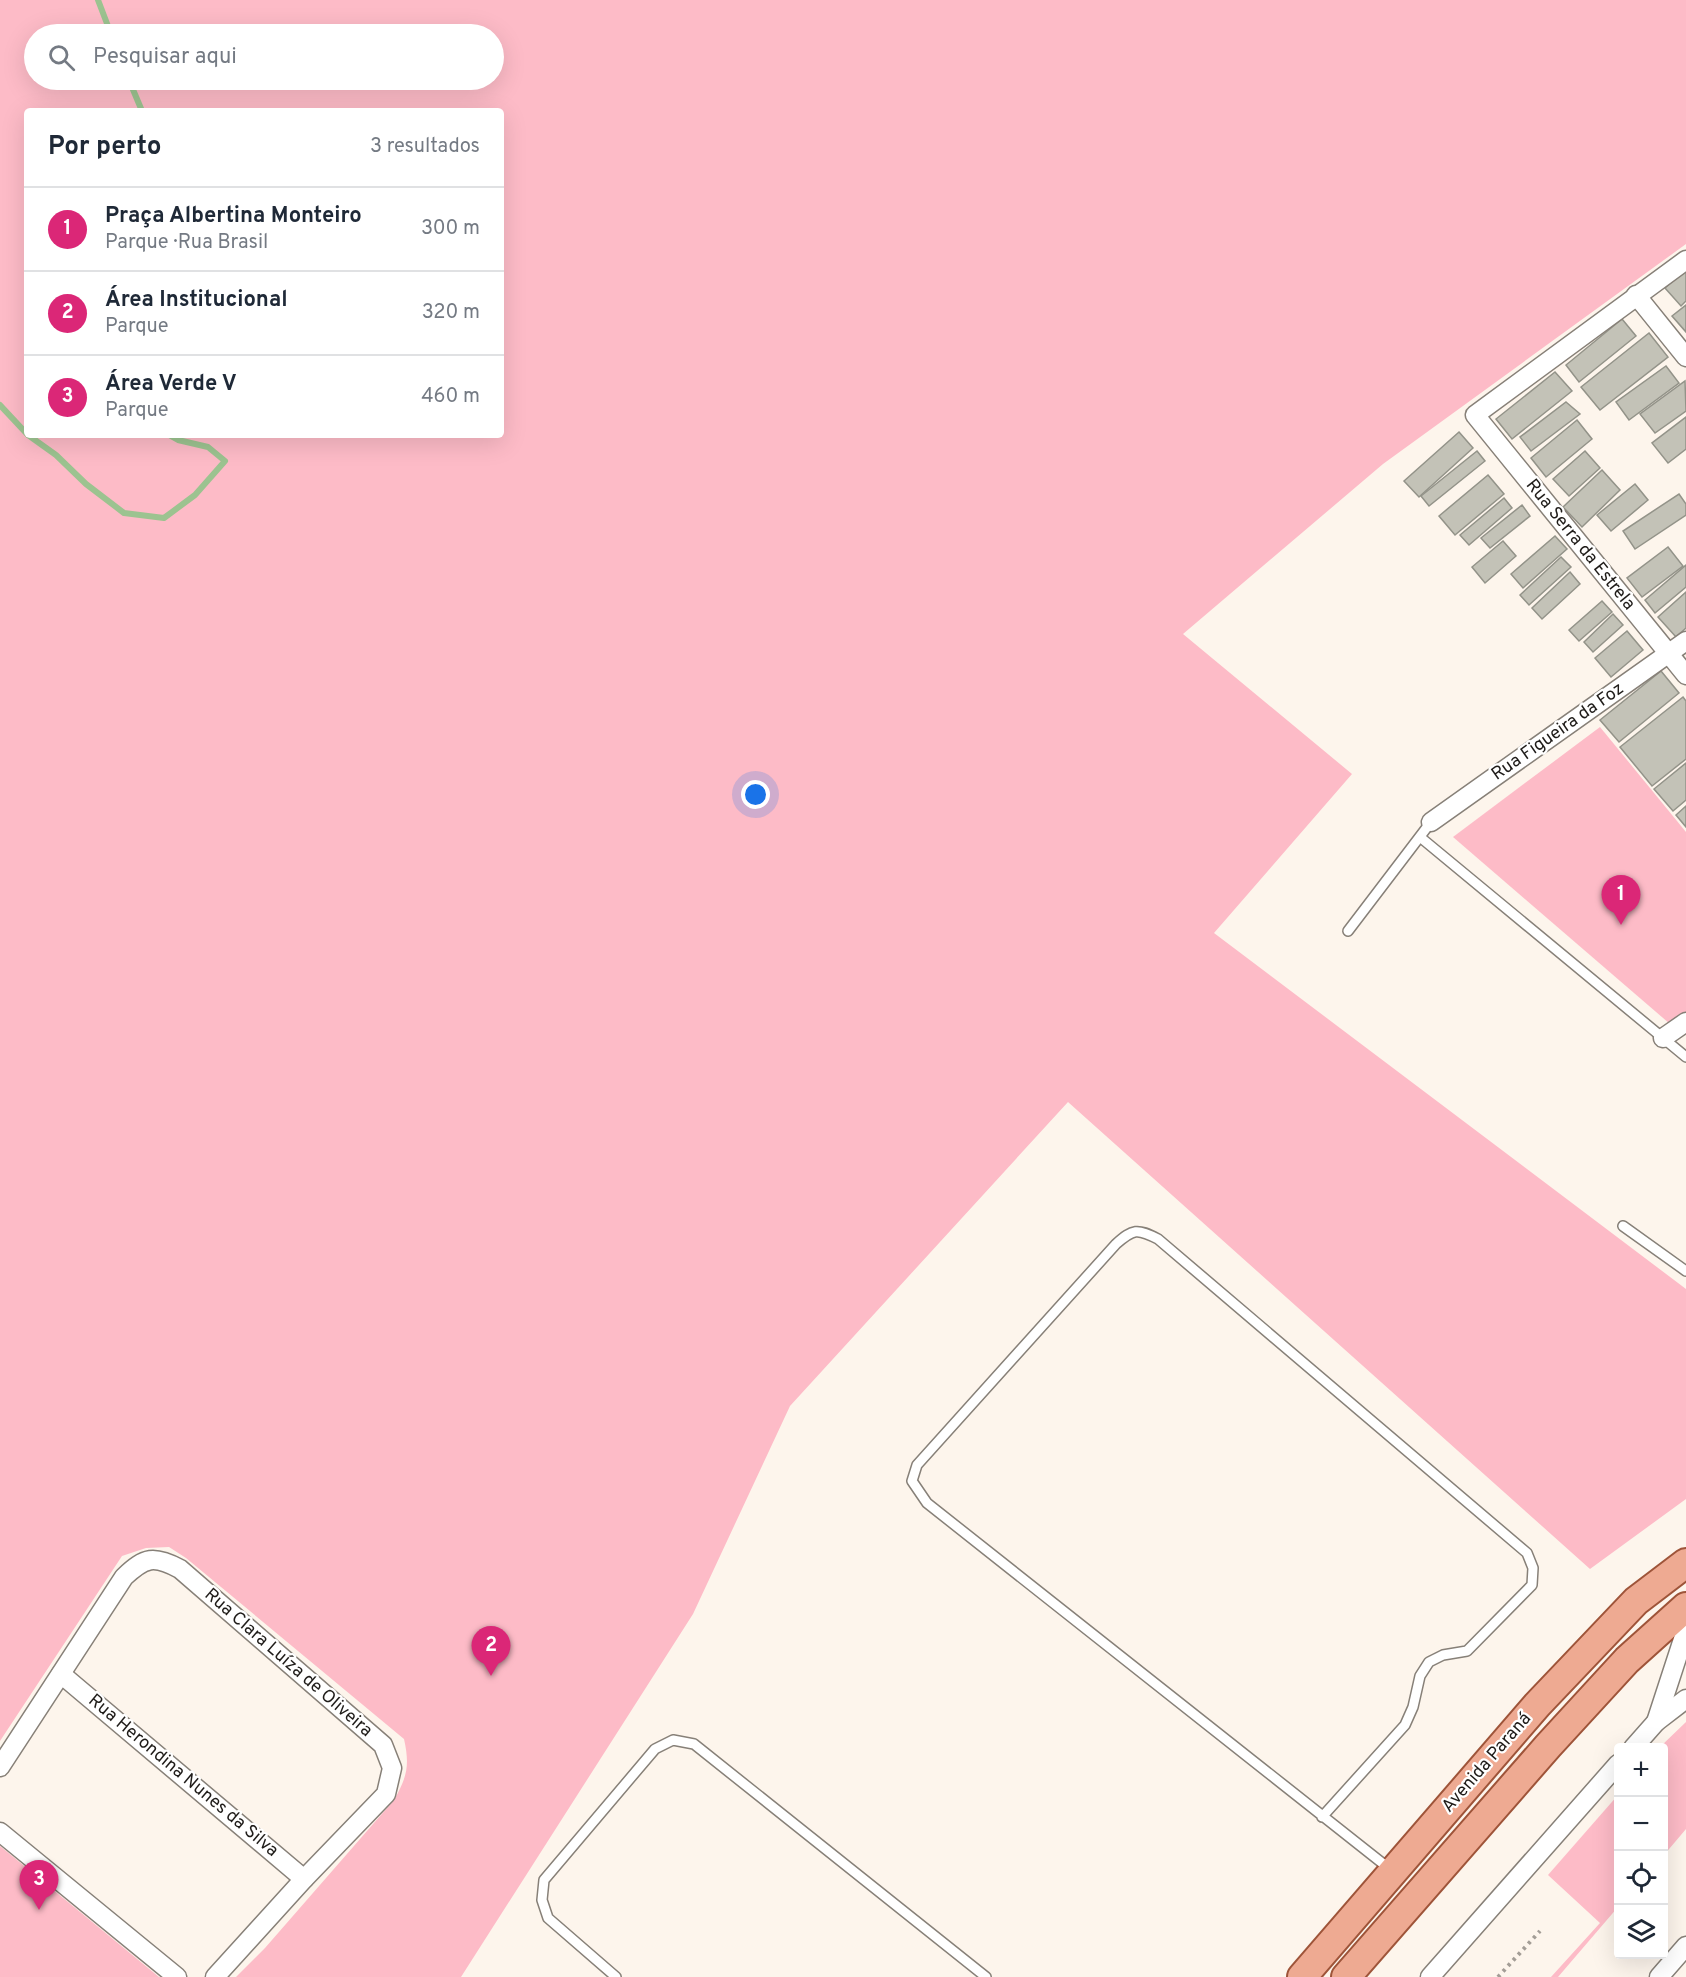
<!DOCTYPE html>
<html lang="pt">
<head>
<meta charset="utf-8">
<style>
	body { margin:0; font-family:Overpass,sans-serif; background:#f6f6f7; color:#1f2937 }
	.controls { position:absolute; right:18px; bottom:18px; display:grid; overflow:hidden; border-radius:6px; box-shadow:0 6px 24px #0002 }
	.controls button { width:54px; height:54px; display:grid; place-items:center; padding:0; border:0; border-bottom:2px solid #e0e1e3; background:#fff; color:#1f2937; font:30px sans-serif }
	.you { position:absolute; left:756px; top:795px; width:21px; height:21px; margin:-15px; border:4px solid #fff; border-radius:50%; background:#1a73e8; box-shadow:0 0 0 9px #1a73e833 }
	.badge { display:grid; place-items:center; width:39px; height:39px; border-radius:50%; background:#db2777; color:#fff; font-size:20px; font-weight:700 }
	.pin { position:absolute; translate:-50% -50px; filter:drop-shadow(0 2px 3px #0008) }
	.pin::after { content:''; position:absolute; top:32px; width:21px; height:18px; background:inherit; clip-path:polygon(0 0,100% 0,50% 100%) }
	.list { margin:0; padding:0; list-style:none }
	h2 { display:flex; justify-content:space-between; align-items:center; height:78px; margin:0; padding:0 24px; font-size:26px }
	h2 small { font-size:20px; font-weight:400; color:#747a83 }
	.list li { display:grid; grid-template-columns:39px 1fr auto; gap:18px; align-items:center; box-sizing:border-box; height:84px; padding:0 24px; border-top:2px solid #e0e1e3 }
	.list b { display:block; font-size:22px; white-space:nowrap }
	.list p { margin:0; font-size:20px; white-space:nowrap; color:#747a83 }
	.list em { font-size:20px; font-style:normal; color:#747a83 }
	.icon { flex:none; width:33px; height:33px; fill:none; stroke:currentColor; stroke-width:2; stroke-linecap:round; stroke-linejoin:round }
	.map { position:relative; flex:none; width:1686px; height:1977px; overflow:hidden }
	.search { position:absolute; background:#fff; box-shadow:0 6px 24px #0002; left:24px; top:24px; width:480px; height:66px; display:flex; align-items:center; gap:15px; box-sizing:border-box; padding:0 21px; border-radius:33px; color:#747a83; font-size:22px }
	.panel { position:absolute; background:#fff; box-shadow:0 6px 24px #0002; left:24px; top:108px; width:480px; height:330px; border-radius:6px }
	.map>svg:first-child { display:block }
	.green { fill:#fdbbc7; fill-rule:evenodd }
	.lines { fill:none; stroke-linecap:round; stroke-linejoin:round }
	.stream { stroke:#9cc390; stroke-width:6 }
	.building { fill:#c3c2b7; stroke:#939389; stroke-width:1.5 }
	.service-casing { stroke:#878078; stroke-width:12 }
	.minor-casing { stroke:#878078; stroke-width:21 }
	.primary-casing { stroke:#9e5439; stroke-width:32 }
	.path { stroke:#a39d96; stroke-width:4; stroke-dasharray:3 4.5; stroke-linecap:butt }
	.service { stroke:#fff; stroke-width:9 }
	.minor { stroke:#fff; stroke-width:18 }
	.primary { stroke:#eeaa92; stroke-width:28 }
	.labels { text-anchor:middle; dominant-baseline:central; stroke-width:4.5; stroke-linejoin:round; paint-order:stroke }
	.street-label { font-size:18px; fill:#1f1c19; stroke:#fff }
</style>
</head>
<body>
<div class="map">
<svg width="1686" height="1977" viewBox="0 0 1686 1977">
	<rect width="100%" height="100%" fill="#fdf5ec"/>
	<!-- green -->
	<g class="green">
		<path d="M0,0h1686v244l-303,220 -200,170 169,140 -138,159 472,356v210l-96,70 -522,-467 -278,304 -97,208 -232,363h-225l29,-29 129,-148c13,-23 16,-34 10,-61l-218,-181 -17,-11 -23,1 -24,8 -122,185zM34,34h460v46h-460zM27,111h474v324h-474z"/>
		<path d="M1600,727l86,105v181l-16,11 -217,-187z"/>
		<path d="M1686,1722v107l-22,26v-107l-4,-1z"/>
		<path d="M1618,1795v112l-60,70h-7l49,-54 -52,-48z"/>
		<path d="M0,1846l159,131h-159z"/>
	</g>
	<g class="lines">
		<!-- stream -->
		<g class="stream">
			<path d="M98,0l13,34"/>
			<path d="M129,80l13,31"/>
			<path d="M0,405l27,29"/>
			<path d="M28,435l28,20 30,29 38,29 40,5 31,-23 30,-34 -17,-14 -30,-7 -9,-5"/>
		</g>
	</g>
	<!-- building -->
	<g class="building">
		<path d="M1686,269v32l-5,5 -16,-18z"/>
		<path d="M1686,305v27l-14,-16z"/>
		<path d="M1622,319l14,17 -57,46 -13,-17z"/>
		<path d="M1649,333l19,24 -68,53 -19,-23z"/>
		<path d="M1666,366l13,17 -50,37 -13,-18z"/>
		<path d="M1555,372l17,19 -60,48 -16,-20z"/>
		<path d="M1685,381l1,30 -31,22 -15,-19z"/>
		<path d="M1566,402l14,12 -49,37 -11,-14z"/>
		<path d="M1686,417v32l-18,14 -16,-20z"/>
		<path d="M1577,420l15,19 -46,38 -15,-19z"/>
		<path d="M1459,432l14,16 -54,49 -15,-16z"/>
		<path d="M1477,451l8,10 -56,45 -8,-10z"/>
		<path d="M1585,451l15,17 -31,28 -16,-17z"/>
		<path d="M1602,470l18,20 -38,37 -19,-20z"/>
		<path d="M1488,475l16,19 -49,41 -16,-19z"/>
		<path d="M1635,484l13,16 -37,31 -14,-16z"/>
		<path d="M1679,494l7,10v11l-51,34 -12,-18z"/>
		<path d="M1504,498l8,10 -43,37 -9,-10z"/>
		<path d="M1522,505l8,11 -40,32 -9,-10z"/>
		<path d="M1555,536l12,13 -44,39 -12,-14z"/>
		<path d="M1503,541l13,15 -31,27 -13,-16z"/>
		<path d="M1668,547l15,19 -41,31 -15,-19z"/>
		<path d="M1561,557l10,10 -42,38 -9,-10z"/>
		<path d="M1686,565v22l-31,26 -10,-13z"/>
		<path d="M1570,572l10,12 -38,35 -10,-11z"/>
		<path d="M1686,592v36l-10,9 -18,-20z"/>
		<path d="M1602,601l10,11 -33,29 -10,-11z"/>
		<path d="M1613,614l10,11 -30,27 -9,-10z"/>
		<path d="M1627,631l16,19 -32,27 -16,-19z"/>
		<path d="M1661,671l18,22 -60,49 -19,-22z"/>
		<path d="M1683,697l3,4v58l-34,27 -32,-39z"/>
		<path d="M1686,763v37l-13,11 -19,-22z"/>
		<path d="M1686,806v21l-10,-12z"/>
	</g>
	<g class="lines">
		<defs>
			<g id="service">
				<path d="M1420,837l266,220"/>
				<path d="M1348,931l83,-109"/>
				<path d="M1623,1226l63,45"/>
				<path d="M1322,1817l83,-92 8,-18 7,-31 9,-14 14,-7 24,-4 65,-66 1,-17 -6,-15 -369,-314c-21,-11 -25,-10 -42,5l-199,221 -5,16 15,22 464,367"/>
				<path d="M616,1977l-68,-59 -6,-18 2,-20 111,-131 18,-9 21,4 292,233"/>
			</g>
			<g id="minor">
				<path d="M1686,260l-211,155 211,260"/>
				<path d="M1636,295l50,62"/>
				<path d="M1431,822l255,-181"/>
				<path d="M1663,1038l23,-16"/>
				<path d="M61,1674l243,205"/>
				<path d="M1656,1722l30,-92"/>
				<path d="M1633,1748l23,-26 30,-23"/>
				<path d="M0,1767l124,-190c21,-20 30,-22 56,-8l203,176 9,23 -6,26 -82,85 -89,98"/>
				<path d="M0,1832l177,145"/>
				<path d="M1430,1977l188,-213"/>
				<path d="M1659,1977l27,-31"/>
			</g>
			<g id="primary">
				<path d="M1302,1977l235,-272 99,-104 50,-38"/>
				<path d="M1346,1977l202,-231 79,-86 59,-53"/>
			</g>
		</defs>
		<!-- service casing -->
		<use href="#service" class="service-casing"/>
		<!-- minor casing -->
		<use href="#minor" class="minor-casing"/>
		<!-- primary casing -->
		<use href="#primary" class="primary-casing"/>
		<!-- path -->
		<path class="path" d="M1498,1977l42,-46"/>
		<!-- service -->
		<use href="#service" class="service"/>
		<!-- minor -->
		<use href="#minor" class="minor"/>
		<!-- primary -->
		<use href="#primary" class="primary"/>
	</g>
	<g class="labels">
		<!-- street labels -->
		<g class="street-label">
			<text transform="translate(1580 545) rotate(51)">Rua Serra da Estrela</text>
			<text transform="translate(1558 732) rotate(-35)">Rua Figueira da Foz</text>
			<text transform="translate(288 1663) rotate(41)">Rua Clara Luíza de Oliveira</text>
			<text transform="translate(1487 1763) rotate(-49)">Avenida Paraná</text>
			<text transform="translate(183 1776) rotate(40)">Rua Herondina Nunes da Silva</text>
		</g>
	</g>
</svg>
<div class="controls">
<button>+</button>
<button>−</button>
<button><svg class="icon" aria-label="locate" viewBox="0 0 24 24"><circle cx="12" cy="12" r="6"/><path d="M12 2v4M12 18v4M2 12h4M18 12h4"/></svg></button>
<button><svg class="icon" aria-label="layers" viewBox="0 0 24 24"><path d="M12 4l9 5-9 5-9-5zM3 14l9 5 9-5"/></svg></button>
</div>
<div class="you"></div>
<div class="pin badge" style="left:1621px;top:925px">1</div>
<div class="pin badge" style="left:491px;top:1676px">2</div>
<div class="pin badge" style="left:39px;top:1910px">3</div>
<div class="search"><svg class="icon" aria-label="search" viewBox="0 0 24 24"><circle cx="10" cy="10" r="6"/><path d="M15 15l6 6"/></svg>Pesquisar aqui</div>
<section class="panel">
<h2>Por perto<small>3 resultados</small></h2>
<ul class="list">
<li><span class="badge">1</span><div><b>Praça Albertina Monteiro</b><p>Parque · Rua Brasil</p></div><em>300 m</em></li>
<li><span class="badge">2</span><div><b>Área Institucional</b><p>Parque</p></div><em>320 m</em></li>
<li><span class="badge">3</span><div><b>Área Verde V</b><p>Parque</p></div><em>460 m</em></li>
</ul>
</section>
</div>
</body>
</html>
